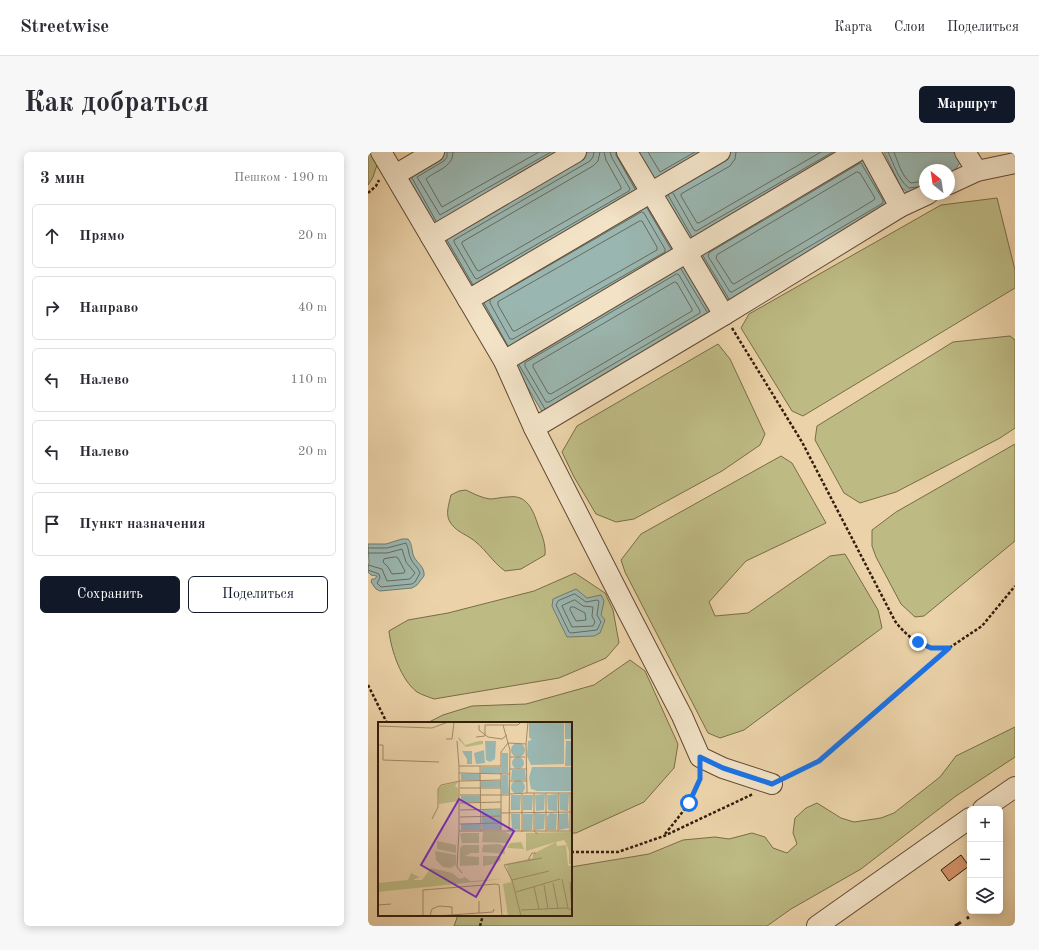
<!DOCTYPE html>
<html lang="ru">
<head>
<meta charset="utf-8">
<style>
	body { margin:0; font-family:"Old Standard TT",serif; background:#f7f7f7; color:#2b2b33 }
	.controls { position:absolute; right:12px; bottom:12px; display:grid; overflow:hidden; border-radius:6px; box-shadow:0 2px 10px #0003 }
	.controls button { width:36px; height:36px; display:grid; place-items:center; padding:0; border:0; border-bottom:1px solid #e1e1e2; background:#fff; color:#2b2b33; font:20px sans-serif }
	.compass { position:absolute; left:551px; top:12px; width:36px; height:36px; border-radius:50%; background:#fff; box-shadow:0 2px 10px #0003; rotate:330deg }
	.stop { position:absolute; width:12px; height:12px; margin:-9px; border:3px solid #1a73e8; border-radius:50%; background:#fff }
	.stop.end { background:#1a73e8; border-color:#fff; box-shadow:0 1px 4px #0008 }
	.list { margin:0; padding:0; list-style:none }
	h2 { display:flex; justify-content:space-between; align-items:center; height:52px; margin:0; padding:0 16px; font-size:17px }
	h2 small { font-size:13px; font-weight:400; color:#7c7c81 }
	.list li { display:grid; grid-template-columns:26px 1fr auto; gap:12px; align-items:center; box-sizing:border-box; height:64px; margin:0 8px 8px; padding:0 8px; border:1px solid #e1e1e2; border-radius:6px }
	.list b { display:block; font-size:15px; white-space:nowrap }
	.list em { font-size:13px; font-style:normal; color:#7c7c81 }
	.actions { display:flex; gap:8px; padding:12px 16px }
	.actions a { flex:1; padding:9px 0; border:1px solid #111827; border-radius:6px; text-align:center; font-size:14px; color:#111827 }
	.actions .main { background:#111827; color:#fff }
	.icon { flex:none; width:22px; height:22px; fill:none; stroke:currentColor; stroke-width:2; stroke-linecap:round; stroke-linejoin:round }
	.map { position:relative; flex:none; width:647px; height:774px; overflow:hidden; border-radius:6px }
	header { display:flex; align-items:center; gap:24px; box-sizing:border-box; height:56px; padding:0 20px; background:#fff; border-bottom:1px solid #e1e1e2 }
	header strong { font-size:19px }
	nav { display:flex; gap:22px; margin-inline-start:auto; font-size:14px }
	.intro { display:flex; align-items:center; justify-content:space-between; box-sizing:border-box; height:96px; padding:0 24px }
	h1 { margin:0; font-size:28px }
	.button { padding:10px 18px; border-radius:6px; background:#111827; color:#fff; font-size:14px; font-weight:700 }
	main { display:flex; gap:24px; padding:0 24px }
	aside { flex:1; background:#fff; border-radius:6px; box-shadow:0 2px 10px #0003 }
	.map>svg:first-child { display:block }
	.green { fill:#bdba83; stroke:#786c48 }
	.water { fill:#9ab6b0; stroke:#71796f }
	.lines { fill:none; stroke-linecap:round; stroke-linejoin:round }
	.shore { stroke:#676a5e; stroke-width:1 }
	.building { fill:#d29267; stroke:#341d0d }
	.minor-casing { stroke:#624a34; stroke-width:22 }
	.path { stroke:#341d0d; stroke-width:2.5; stroke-dasharray:3 2; stroke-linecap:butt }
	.minor { stroke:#f2e2c6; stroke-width:20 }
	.rail { stroke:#341d0d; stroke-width:3; stroke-dasharray:7 7; stroke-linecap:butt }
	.route { stroke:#1a73e8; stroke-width:5 }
	.inset-road { fill:none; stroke:#a28a6a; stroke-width:1 }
	.view { fill:#7b2cbf; fill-opacity:0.15; stroke:#7b2cbf; stroke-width:2 }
	.inset-edge { fill:none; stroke:#341d0d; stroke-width:2 }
</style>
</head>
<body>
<header>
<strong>Streetwise</strong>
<nav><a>Карта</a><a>Слои</a><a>Поделиться</a></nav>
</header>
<div class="intro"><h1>Как добраться</h1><a class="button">Маршрут</a></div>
<main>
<aside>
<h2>3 мин<small>Пешком · 190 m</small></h2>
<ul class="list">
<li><svg class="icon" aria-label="ahead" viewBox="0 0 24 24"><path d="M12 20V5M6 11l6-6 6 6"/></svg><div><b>Прямо</b></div><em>20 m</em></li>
<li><svg class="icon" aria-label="right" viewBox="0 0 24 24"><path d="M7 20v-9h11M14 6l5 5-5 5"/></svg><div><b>Направо</b></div><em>40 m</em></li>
<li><svg class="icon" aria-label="left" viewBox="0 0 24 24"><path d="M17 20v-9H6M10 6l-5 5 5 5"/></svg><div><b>Налево</b></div><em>110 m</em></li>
<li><svg class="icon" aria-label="left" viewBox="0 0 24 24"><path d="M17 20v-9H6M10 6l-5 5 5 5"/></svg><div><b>Налево</b></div><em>20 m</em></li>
<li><svg class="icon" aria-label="arrive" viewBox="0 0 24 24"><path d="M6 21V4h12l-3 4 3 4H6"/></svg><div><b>Пункт назначения</b></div></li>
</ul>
<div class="actions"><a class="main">Сохранить</a><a>Поделиться</a></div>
</aside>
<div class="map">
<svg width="647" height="774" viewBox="0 0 647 774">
	<rect width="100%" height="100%" fill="#ebd2a8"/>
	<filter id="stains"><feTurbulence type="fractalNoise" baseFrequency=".005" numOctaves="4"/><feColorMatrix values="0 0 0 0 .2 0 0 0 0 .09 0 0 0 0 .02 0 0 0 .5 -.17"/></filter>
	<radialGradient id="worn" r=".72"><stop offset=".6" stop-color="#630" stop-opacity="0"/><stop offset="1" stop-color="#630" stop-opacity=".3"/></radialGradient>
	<!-- green -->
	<g class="green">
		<path d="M0,0h3l6,13 -4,12 -5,8z"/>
		<path d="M629,46l18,72v18l-212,128 -11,-5 -51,-83 8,-14 192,-109z"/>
		<path d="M642,184l5,4v88l-15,10 -104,54 -36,11 -16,-10 -29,-53 2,-14 136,-84z"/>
		<path d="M350,192l12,15 35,75 -5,11 -38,26 -88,48 -18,3 -20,-8 -22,-37 -12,-25 15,-26z"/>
		<path d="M647,292v97l-91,75 -9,1 -14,-13 -25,-47 -4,-11v-16l24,-18z"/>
		<path d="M413,304l11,7 34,60 -80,38 -37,41 6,14 33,-3 82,-57 15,-2 33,56 4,18 -138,102 -24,8 -12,-5 -83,-161 -4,-12 20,-26z"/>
		<path d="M98,338c8,4 16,8 24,9 5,0 12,-2 18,-2 19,-3 25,13 30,28 4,10 8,19 7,30l-24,14 -16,2c-13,-9 -21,-25 -36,-34 -7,-4 -14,-7 -19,-15 -5,-8 -1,-18 1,-27l8,-4z"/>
		<path d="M207,421l30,20 8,17 6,33 -13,15 -47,20 -125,21c-5,-2 -12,-4 -17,-7 -16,-12 -26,-42 -28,-61l19,-11 40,-7 86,-22z"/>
		<path d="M262,508l15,11 33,73 -4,24 -30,34 -68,31h-5v-110h-144l16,-8 29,-9 54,-2 68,-19z"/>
		<path d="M647,575v30l-59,39 -95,73 -70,40 -24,17h-313l4,-11h113v-48l78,-13 34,-14 32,-3 14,2 23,-6 13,4 8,11 14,5 10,-9 -4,-11 2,-15 11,-10 11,-5 24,15 13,4 27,-4 13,-5 46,-36 16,-21z"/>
	</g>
	<!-- water -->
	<g class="water">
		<path d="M73,0h128l-133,76 -32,-55z"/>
		<path d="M220,0h31l24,42 -171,98 -32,-55z"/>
		<path d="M270,0h75l-57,33z"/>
		<path d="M356,0h127l-160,92 -31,-55z"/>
		<path d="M493,0l35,53 -169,100 -32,-54z"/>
		<path d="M516,0h71l6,9 -6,9 -6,4v-4h-24v20l-17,3 -7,-6z"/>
		<path d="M279,47l31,55 -170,99 -32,-55z"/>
		<path d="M313,109l32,55 -169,99 -32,-54z"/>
		<path d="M34,387h6c5,6 3,11 6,18 4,7 11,10 10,19l-7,9 -5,3 -32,3 -4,-2 -5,-7 1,-3h3l2,-3 -6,-1 -3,-3 1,-10 -1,-18h18z"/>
		<path d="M208,437l11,9 14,-3 3,6 -3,14 4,5 -5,13 -6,3 -27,1 -15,-31 1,-7z"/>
	</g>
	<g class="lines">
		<!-- shore -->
		<g class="shore">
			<path d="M79,0v5l-3,4 -27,16 23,38 111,-63"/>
			<path d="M85,0c0,16 -17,18 -27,27l16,28 97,-55"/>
			<path d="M226,0l-1,5 -3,4 -136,79v2l21,36 2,1 152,-88 1,-2 -18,-31 -2,-6"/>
			<path d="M232,0l-2,9 -5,5 -131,76v2l15,26 2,1 142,-82v-2l-15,-27 -2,-8"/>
			<path d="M248,0v3l19,34"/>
			<path d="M280,0l12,20 35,-20"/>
			<path d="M368,0l-1,7 -5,7 -49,28v2l16,27h2l122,-71"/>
			<path d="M520,0c6,12 10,28 21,36l8,-1"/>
			<path d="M526,0c4,10 8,25 17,31l14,-2"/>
			<path d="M493,11l22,37v3l-151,89h-2l-22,-36 1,-3z"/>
			<path d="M489,20l3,1 15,25 -1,2 -140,84 -2,-1 -16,-25 1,-3z"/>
			<path d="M44,26l24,43"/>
			<path d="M305,41l21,37 2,1 137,-79"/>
			<path d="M300,43l24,42"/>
			<path d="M279,56l24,41"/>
			<path d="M274,60l2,1 21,36v3l-152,87h-3l-20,-36v-3z"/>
			<path d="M272,69h2l15,26v3l-142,81h-2l-15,-26v-3z"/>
			<path d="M79,88l26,45"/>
			<path d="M335,104l26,43"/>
			<path d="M313,117l26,43"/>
			<path d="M309,122l2,1 21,36v2l-151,89h-3l-21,-36v-3z"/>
			<path d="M307,130l2,1 15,26v2l-141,83 -3,-1 -15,-26v-2z"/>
			<path d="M116,151l24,43"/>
			<path d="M151,213l26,44"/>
			<path d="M0,396h19l19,-5c3,5 2,11 5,16 2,5 7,8 9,14l-5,9 -3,2 -31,3 -4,-4 3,-5 -1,-4 -11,-4"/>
			<path d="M0,401h19l15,-4 4,13 9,11 -5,6 -23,2 -5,-12 -14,-4"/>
			<path d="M28,405l2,1 7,13 -1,2 -12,1 -4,-7 -5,-5 1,-3z"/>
			<path d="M207,442l11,8 11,-2 2,1 -2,14 4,7 -4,8 -26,3 -2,-1 -13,-27 2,-4z"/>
			<path d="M207,448l8,6 10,1 -1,9 3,6 -2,4 -21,1 -10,-21z"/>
			<path d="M203,455h3l11,6 1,7 -10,1 -6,-11z"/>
		</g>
	</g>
	<!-- building -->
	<path class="building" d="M593,703l8,11 -20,15 -8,-11z"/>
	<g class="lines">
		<defs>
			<g id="minor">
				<path d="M13,0l123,209 30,67 190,-113 176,-108 28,-13"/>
				<path d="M259,0l97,163"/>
				<path d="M502,0l30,55"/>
				<path d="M597,0l12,19"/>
				<path d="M27,23l39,-23"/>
				<path d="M581,32l28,-13 38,-8"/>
				<path d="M63,85l145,-85"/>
				<path d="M100,148l252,-148"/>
				<path d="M136,209l352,-209"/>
				<path d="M166,276l93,182 55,106 18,41 23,11 49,16"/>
				<path d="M615,657l32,-22"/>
				<path d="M449,774l153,-108"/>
			</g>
		</defs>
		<!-- minor casing -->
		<use href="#minor" class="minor-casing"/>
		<!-- path -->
		<g class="path">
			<path d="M0,41l8,-7 3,-6"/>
			<path d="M364,176l70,114 93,179c8,11 20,22 35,26 5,2 13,1 19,1"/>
			<path d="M0,533l19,38"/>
			<path d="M418,626l33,-17 130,-113 33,-22 33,-40"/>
			<path d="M297,682c12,-15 35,-41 35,-60"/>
			<path d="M203,700h47l46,-16 89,-42"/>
			<path d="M112,774l3,-11"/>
		</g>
		<!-- minor -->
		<use href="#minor" class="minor"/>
		<!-- rail -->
		<path class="rail" d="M587,774l14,-9"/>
	</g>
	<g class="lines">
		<!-- route -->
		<path class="route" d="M321,651l11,-24v-22l23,11 49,16 47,-23 130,-113h-18l-13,-6"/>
	</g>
	<!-- overview -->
	<g transform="translate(10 570)">
		<rect width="194" height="194" fill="#ebd2a8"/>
		<path d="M81,15l6,8 14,-4h4v3l-17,3 -8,-8zM80,60l-3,4 3,2 1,13 -20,3 -1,-15 3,-3zM127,110l5,2 -3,9 -25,-1 1,-10zM194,110v32h-3v-13l-3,-8 -2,-3 -8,2 1,4 9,-1 2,21 4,-1v51h-64l-5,-32 8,-2 -5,-18 27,-6v-4l23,-12 -30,9v-18zM85,111h16v10h-17l-2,-9zM59,119l19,4v8l-19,-4zM143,120l3,7 -17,-1 3,-5zM121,122l5,2 1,8 -23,-2 1,-7zM85,123h16v8h-8l-6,3 14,1v8l-19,1v-18zM57,129l21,4v10l-6,3 -7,-1 -7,-7zM105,134h17l1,4 -6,4 -12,2zM53,146l21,5 8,6 5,-2 5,4 33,-2 -125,13v-9l30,-3 3,-7 8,4 5,-2 -11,5h9z" fill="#bdba83"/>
		<path d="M151,0h35v42l-33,1 -4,-9 1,-15 4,-1 -3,-3zM187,0h7v17h-7zM107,19h11l-1,18 -5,3 -4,-2zM188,19h6v25h-7zM133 28a7 7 0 1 1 14 0a7 7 0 1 1-14 0ZM106,28l1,13 -9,1 -2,-11zM84,29h10v13h-5v-5zM124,31h6v20h-6zM134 41a6 6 0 1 1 12 0a6 6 0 1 1-12 0ZM103,45h19v6h-19zM154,45h40v24h-35l-6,-2 -2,-11zM134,48h13l1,10h-15zM83,52h19v6h-19zM124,53h6l1,19h-7zM133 65a7 7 0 1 1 14 0a7 7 0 1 1-14 0ZM103,59h20v6h-20zM167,72l-1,16 -8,1 -1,-16zM180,72l-1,17 -9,-1 -1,-15zM182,72h9l-1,17 -8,-1zM133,73h10l-1,15h-9zM145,73h10l-1,15h-9zM83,74h19v6h-19zM104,88h19v20h-19zM157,91l10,1 -1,15 -9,1zM172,91l7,1 -1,16h-9v-14zM190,91l1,15 -10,2v-16zM133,92h9v16l-8,-1zM145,92h10l-1,16 -9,1zM83,102h19v6h-19z" fill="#9ab6b0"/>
		<path class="inset-road" d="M101,3v5l9,7 14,2 5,-4M0,4l54,2 16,-6M98,15l9,-1v-11h33l3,-3M68,17h6l2,-17M79,19l2,25h42M0,23h5v15l56,2M132,35h15M81,44v65h113M102,44l1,65M132,47h16M81,51l51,1M132,59h17M82,66h41M149,71h45M156,71v38l4,3M132,72l17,-1 -1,-49M82,73h49M82,81l41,-1M82,88l41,-1M123,91l71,-1M82,95l41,-1M54,97l6,-12v-18l3,-4 19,-4 41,-1M82,102l41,-1M123,108v-78l7,-9 -5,-18M81,109l-2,36 5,6M131,109l1,-81 -2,-7 18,1 2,-22M168,109v-38M180,109l1,-38M192,109v-38M144,110v-38M150,138l4,-7h4M126,143l8,15 9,36M126,143l38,-7M184,157l6,29M134,158l37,-9M192,160l2,29M175,161l5,25M166,163l4,24M156,165l5,22M138,170l44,-13M0,183l13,-1M143,188l45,-2 6,2M101,191l14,-1 1,-3M45,194v-26l73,-6 3,1 3,31M52,194l2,-7 7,-3 13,1v8M58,194l43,-3v-12"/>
		<path class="view" d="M81,77l55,32 -38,66 -55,-32z"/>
		<rect width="194" height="194" class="inset-edge"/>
	</g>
	<rect width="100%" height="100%" filter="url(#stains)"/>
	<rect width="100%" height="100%" fill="url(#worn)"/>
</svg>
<div class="controls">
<button>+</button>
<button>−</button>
<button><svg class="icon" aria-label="layers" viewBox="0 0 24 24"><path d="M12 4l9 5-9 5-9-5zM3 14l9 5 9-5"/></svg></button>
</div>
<svg class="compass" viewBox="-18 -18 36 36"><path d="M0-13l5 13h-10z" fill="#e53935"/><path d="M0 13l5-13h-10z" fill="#7c7c81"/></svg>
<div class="stop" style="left:321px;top:651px"></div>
<div class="stop end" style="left:550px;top:490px"></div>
</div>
</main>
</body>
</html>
